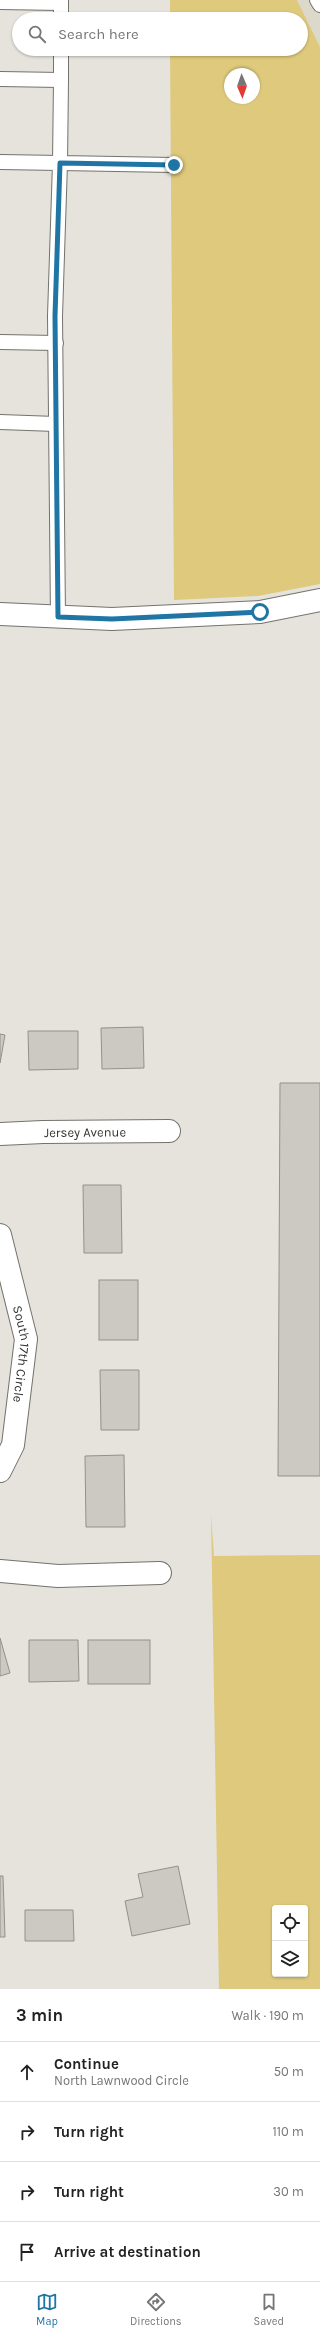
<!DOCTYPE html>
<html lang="en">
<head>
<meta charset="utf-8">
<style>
	body { margin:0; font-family:Karla,sans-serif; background:#f6f6f6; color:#222 }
	.controls { position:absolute; right:12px; bottom:12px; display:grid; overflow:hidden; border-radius:4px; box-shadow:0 1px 3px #0004 }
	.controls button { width:36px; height:36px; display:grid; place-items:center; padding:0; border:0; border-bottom:1px solid #e0e0e0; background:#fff; color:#222; font:20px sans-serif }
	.compass { position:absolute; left:224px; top:68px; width:36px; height:36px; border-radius:50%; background:#fff; box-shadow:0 1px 3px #0004; rotate:178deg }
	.stop { position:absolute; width:12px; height:12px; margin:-9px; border:3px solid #1f76a5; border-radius:50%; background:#fff }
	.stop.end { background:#1f76a5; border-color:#fff; box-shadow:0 1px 4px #0008 }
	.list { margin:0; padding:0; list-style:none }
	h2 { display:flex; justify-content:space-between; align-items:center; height:52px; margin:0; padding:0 16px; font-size:17px }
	h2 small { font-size:13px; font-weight:400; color:#767676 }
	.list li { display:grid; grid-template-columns:26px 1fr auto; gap:12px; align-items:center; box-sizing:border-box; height:60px; padding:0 16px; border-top:1px solid #e0e0e0 }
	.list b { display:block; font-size:15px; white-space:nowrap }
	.list p { margin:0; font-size:13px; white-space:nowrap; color:#767676 }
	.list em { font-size:13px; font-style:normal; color:#767676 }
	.icon { flex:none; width:22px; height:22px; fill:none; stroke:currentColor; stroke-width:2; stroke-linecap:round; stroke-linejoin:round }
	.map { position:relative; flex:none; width:320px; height:1989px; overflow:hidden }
	.search { position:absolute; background:#fff; box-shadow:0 1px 3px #0004; left:12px; right:12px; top:12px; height:44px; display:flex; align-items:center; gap:10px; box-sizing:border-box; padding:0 14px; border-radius:22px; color:#767676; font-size:15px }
	.sheet { height:292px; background:#fff }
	nav { display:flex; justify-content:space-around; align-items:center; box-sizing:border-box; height:56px; border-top:1px solid #e0e0e0; background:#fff; font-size:11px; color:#767676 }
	nav a { display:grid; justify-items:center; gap:2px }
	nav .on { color:#1f76a5 }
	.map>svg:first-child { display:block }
	.built { fill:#dcd9ca }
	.green { fill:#dec97c; fill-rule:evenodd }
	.building { fill:#cbc9c2; stroke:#93918b }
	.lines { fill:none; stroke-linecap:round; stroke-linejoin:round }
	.lane-casing { stroke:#74726c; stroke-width:16 }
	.street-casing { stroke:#74726c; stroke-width:24 }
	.lane { stroke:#fff; stroke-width:14 }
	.street { stroke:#fff; stroke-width:22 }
	.route { stroke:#1f76a5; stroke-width:5 }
	.labels { text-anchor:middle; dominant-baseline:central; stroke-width:3; stroke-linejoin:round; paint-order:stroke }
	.street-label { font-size:13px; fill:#343431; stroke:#fff }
</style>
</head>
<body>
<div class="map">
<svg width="320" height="1989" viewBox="0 0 320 1989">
	<rect width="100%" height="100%" fill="#e5e3dc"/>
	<!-- built -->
	<path class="built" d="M297,0h23v47z"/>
	<!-- green -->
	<g class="green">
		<path d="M170,0h127l23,47v537l-62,12 -84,4 -4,-551h131v-30h-131zM230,74h24v24h-24z"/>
		<path d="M211,1514l3,42 106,-1v434h-101zM275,1908h30v66h-30z"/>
	</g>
	<!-- building -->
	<g class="building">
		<path d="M143,1027l1,41 -42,1 -1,-41z"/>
		<path d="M28,1031h50v38l-49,1z"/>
		<path d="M0,1034l5,1 -5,28z"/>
		<path d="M280,1083h40v393h-42z"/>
		<path d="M83,1185h38l1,68h-38z"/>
		<rect x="99" y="1280" width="39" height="60"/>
		<path d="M100,1370h39v60h-38z"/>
		<path d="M124,1455l1,72h-39l-1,-71z"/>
		<path d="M0,1638l10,35 -10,3z"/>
		<path d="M29,1640h49l1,41 -50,1z"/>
		<rect x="88" y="1640" width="62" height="44"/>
		<path d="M178,1866l12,58 -58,12 -7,-35 18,-4 -5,-23z"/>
		<path d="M0,1876h3l2,61h-5z"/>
		<path d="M25,1910h48l1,31h-49z"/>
	</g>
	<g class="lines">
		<defs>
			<g id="lane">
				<path d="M317,0l3,5"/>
				<path d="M0,2l61,1"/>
				<path d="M61,19v-19"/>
				<path d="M0,79l61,1v-31"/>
				<path d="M61,80l-1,83 113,2"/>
				<path d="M0,162l60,1 -5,153 3,301"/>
				<path d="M0,342l56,1"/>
				<path d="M0,422l56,2"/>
			</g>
			<g id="street">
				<path d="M0,614l112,5 148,-7 60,-12"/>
				<path id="s1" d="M0,1134l43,-2 126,-1"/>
				<path id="s2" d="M0,1235l26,104 -13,106 -13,26"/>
				<path d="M0,1571l58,5 102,-3"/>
			</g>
		</defs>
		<!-- lane casing -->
		<use href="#lane" class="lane-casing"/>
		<!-- street casing -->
		<use href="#street" class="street-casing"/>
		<!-- lane -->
		<use href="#lane" class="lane"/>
		<!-- street -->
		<use href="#street" class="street"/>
	</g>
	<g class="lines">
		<!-- route -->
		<path class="route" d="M174,165l-114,-2 -5,153 3,301 54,2 148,-7"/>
	</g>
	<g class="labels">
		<!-- street labels -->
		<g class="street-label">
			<text stroke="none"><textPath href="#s1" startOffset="85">Jersey Avenue</textPath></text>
			<text stroke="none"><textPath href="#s2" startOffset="122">South 17th Circle</textPath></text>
		</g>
	</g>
</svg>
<div class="controls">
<button><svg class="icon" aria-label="locate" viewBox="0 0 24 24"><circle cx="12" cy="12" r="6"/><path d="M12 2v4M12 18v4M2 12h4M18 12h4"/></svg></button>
<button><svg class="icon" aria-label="layers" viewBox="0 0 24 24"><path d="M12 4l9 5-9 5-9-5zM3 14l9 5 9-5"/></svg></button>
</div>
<svg class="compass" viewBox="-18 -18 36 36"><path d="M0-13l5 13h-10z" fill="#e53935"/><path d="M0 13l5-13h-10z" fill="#767676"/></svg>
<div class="stop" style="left:260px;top:612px"></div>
<div class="stop end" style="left:174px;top:165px"></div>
<div class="search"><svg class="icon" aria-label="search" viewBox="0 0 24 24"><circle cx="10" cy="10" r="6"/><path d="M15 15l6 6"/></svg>Search here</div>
</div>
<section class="sheet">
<h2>3 min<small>Walk · 190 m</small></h2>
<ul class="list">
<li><svg class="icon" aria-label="ahead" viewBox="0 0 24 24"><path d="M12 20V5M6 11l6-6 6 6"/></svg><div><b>Continue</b><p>North Lawnwood Circle</p></div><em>50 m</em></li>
<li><svg class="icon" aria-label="right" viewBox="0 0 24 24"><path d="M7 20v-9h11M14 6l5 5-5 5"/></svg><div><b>Turn right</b></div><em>110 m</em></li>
<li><svg class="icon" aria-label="right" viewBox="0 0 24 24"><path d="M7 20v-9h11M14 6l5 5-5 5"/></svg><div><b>Turn right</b></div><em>30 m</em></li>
<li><svg class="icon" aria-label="arrive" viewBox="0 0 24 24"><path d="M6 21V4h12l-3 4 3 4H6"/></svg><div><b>Arrive at destination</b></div></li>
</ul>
</section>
<nav>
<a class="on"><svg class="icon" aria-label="map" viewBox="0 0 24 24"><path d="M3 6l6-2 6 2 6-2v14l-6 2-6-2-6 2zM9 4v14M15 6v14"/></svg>Map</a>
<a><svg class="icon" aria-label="directions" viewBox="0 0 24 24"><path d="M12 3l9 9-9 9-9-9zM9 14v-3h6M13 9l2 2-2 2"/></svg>Directions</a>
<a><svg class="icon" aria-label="saved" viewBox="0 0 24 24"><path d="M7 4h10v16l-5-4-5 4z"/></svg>Saved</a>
</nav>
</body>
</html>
